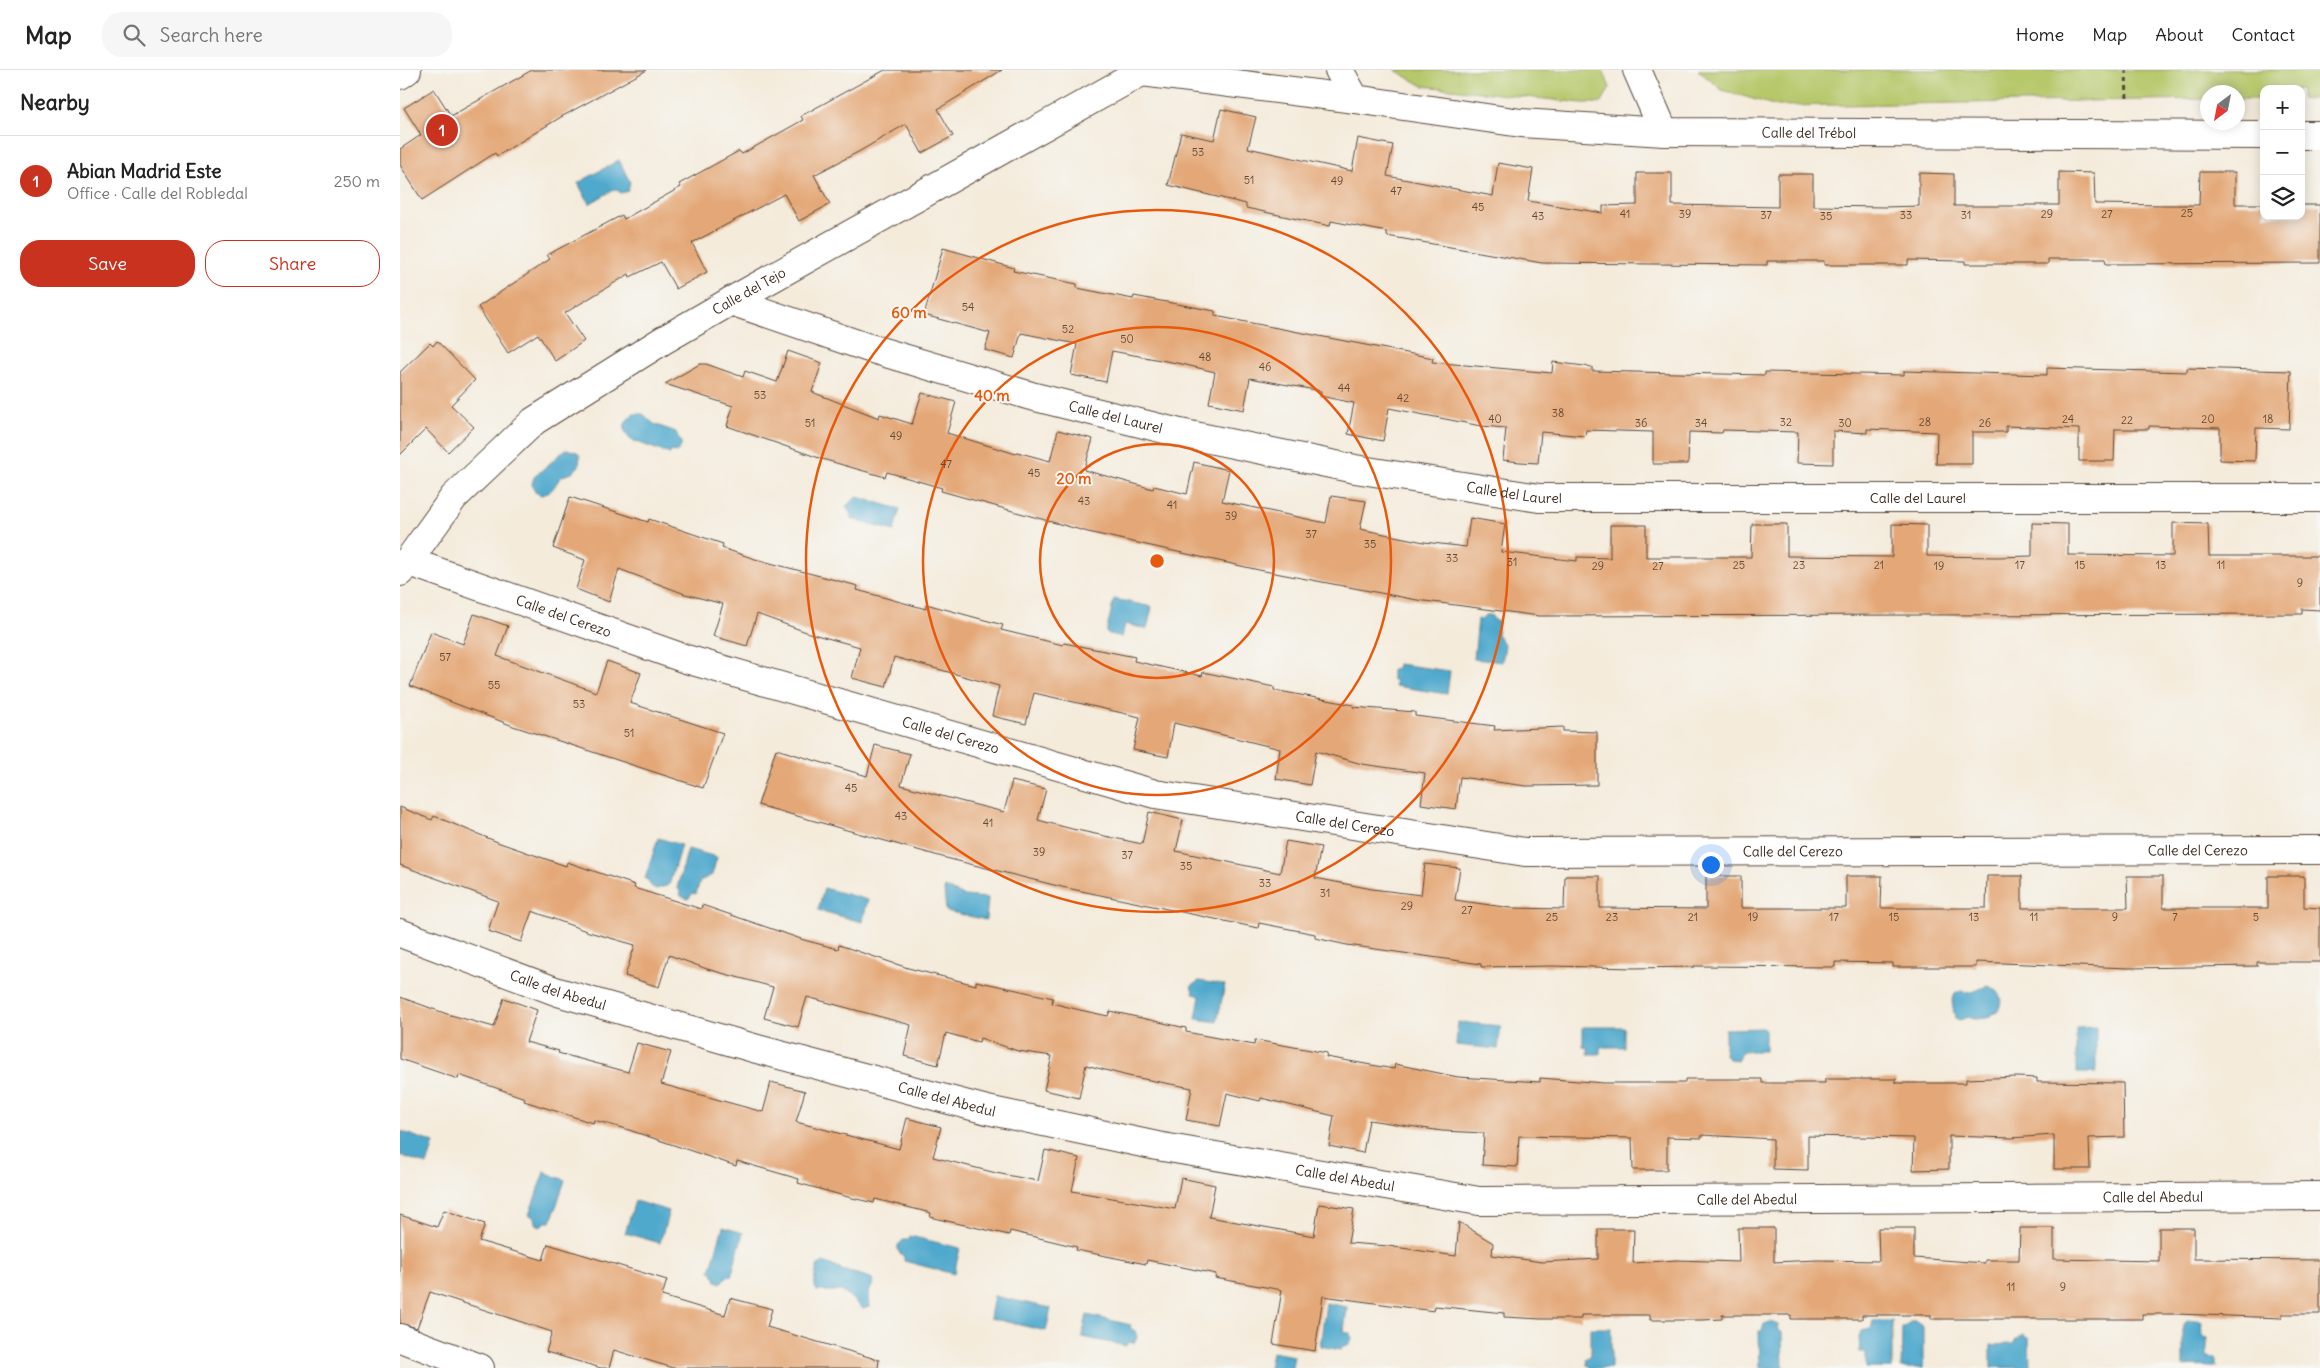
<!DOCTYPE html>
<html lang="en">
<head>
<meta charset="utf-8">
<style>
	body { margin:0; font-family:Delius,sans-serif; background:#f6f6f6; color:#222 }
	.controls { position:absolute; right:15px; top:15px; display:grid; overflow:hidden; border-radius:10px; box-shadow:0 2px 12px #0003 }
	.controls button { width:45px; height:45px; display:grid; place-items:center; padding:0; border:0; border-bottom:1px solid #e0e0e0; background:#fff; color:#222; font:25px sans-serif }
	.compass { position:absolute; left:1800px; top:15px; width:45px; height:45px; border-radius:50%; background:#fff; box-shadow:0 2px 12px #0003; rotate:212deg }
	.you { position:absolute; left:1310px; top:794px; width:18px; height:18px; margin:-12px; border:4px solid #fff; border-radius:50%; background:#1a73e8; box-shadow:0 0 0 8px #1a73e833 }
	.badge { display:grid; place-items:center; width:32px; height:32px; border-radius:50%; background:#c8321e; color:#fff; font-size:16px; font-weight:700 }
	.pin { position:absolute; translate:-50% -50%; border:2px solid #fff; box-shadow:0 1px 5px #0006 }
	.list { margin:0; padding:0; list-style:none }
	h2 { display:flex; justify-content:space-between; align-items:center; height:65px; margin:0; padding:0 20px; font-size:21px }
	h2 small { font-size:16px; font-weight:400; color:#767676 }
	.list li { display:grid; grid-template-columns:32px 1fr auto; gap:15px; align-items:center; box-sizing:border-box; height:90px; padding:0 20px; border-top:1px solid #e0e0e0 }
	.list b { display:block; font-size:19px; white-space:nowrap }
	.list p { margin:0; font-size:16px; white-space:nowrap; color:#767676 }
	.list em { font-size:16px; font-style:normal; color:#767676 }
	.actions { display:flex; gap:10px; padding:15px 20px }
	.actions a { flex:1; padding:11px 0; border:1px solid #c8321e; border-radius:20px; text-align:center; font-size:18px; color:#c8321e }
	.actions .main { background:#c8321e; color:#fff }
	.icon { flex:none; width:28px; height:28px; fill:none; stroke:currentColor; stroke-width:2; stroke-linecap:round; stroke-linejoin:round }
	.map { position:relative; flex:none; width:1920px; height:1298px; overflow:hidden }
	header { display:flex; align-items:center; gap:30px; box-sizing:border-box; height:70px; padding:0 25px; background:#fff; border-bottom:1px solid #e0e0e0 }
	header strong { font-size:24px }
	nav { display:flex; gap:28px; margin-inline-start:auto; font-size:18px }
	.search { width:350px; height:45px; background:#f6f6f6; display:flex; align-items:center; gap:12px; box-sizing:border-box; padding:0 18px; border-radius:20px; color:#767676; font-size:19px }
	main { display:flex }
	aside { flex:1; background:#fff }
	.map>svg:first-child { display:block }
	.green { fill:#b6c86b; stroke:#787944 }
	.water { fill:#4fa9cd; stroke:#456a76 }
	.building { fill:#e4a878 }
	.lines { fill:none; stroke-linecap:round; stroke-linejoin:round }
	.minor-casing { stroke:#57473a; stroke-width:30 }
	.path { stroke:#57473a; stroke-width:3; stroke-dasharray:4 4; stroke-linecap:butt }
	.minor { stroke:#fff; stroke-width:28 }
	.ring { fill:none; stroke:#e8590c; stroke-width:2.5 }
	.labels { text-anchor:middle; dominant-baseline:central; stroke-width:4; stroke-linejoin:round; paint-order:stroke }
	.number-label { font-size:11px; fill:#654a34 }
	.street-label { font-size:14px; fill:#3b2a1e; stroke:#f6f6f2 }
	.centre { fill:#e8590c; stroke:#f6f6f2; stroke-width:2.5 }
	.ring-label { font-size:15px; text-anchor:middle; font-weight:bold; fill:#e8590c; stroke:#f6f6f2; stroke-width:4; stroke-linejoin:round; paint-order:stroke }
</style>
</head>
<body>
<header>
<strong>Map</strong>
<div class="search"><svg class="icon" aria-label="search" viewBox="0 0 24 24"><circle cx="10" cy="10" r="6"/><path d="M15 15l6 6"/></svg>Search here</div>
<nav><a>Home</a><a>Map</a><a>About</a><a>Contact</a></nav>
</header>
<main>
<aside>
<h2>Nearby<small></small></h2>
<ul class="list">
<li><span class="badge">1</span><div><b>Abian Madrid Este</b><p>Office · Calle del Robledal</p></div><em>250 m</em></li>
</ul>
<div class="actions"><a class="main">Save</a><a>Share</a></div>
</aside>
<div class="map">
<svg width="1920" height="1298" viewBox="0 0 1920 1298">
	<rect width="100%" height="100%" fill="#f6f6f2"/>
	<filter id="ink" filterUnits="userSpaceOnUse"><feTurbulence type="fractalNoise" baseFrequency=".02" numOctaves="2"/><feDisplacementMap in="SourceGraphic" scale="10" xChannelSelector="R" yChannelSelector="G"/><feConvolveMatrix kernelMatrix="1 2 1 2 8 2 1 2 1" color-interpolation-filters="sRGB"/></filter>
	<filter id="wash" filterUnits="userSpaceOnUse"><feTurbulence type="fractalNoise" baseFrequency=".0096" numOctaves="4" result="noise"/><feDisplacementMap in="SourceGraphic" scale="20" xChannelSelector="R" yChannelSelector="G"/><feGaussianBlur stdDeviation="1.12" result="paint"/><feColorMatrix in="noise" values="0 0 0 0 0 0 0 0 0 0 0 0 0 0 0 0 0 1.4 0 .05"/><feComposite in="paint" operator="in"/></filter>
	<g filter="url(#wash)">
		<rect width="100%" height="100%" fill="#f4ebdb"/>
		<!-- green -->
		<g class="green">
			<path d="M995,0h208l7,18 -9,15h-18l-160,-17z"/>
			<path d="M1298,0h622v29h-19v-10h-37v10h-26v-7h-30l-1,7 -430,7 -55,-16z"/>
		</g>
		<!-- water -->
		<g class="water">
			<path d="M219,90l11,22 -2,9 -7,2 -6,-4 -26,15 -11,-21z"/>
			<path d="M234,344h9l11,10 22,8c2,8 11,12 0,20l-5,-1 -1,3 -39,-14c-10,-9 -8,-19 3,-26z"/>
			<path d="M166,379l11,3 3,4 -1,10 -7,7 -10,3c-8,8 -8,17 -21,19l-6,-3 -3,-8 2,-7z"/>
			<path d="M457,427l43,12 -6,22 -43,-12v-4l-5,-9z"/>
			<path d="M714,529l38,8 -5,22 -22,-5 -3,13 -16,-4z"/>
			<path d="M1086,545h5l4,6 4,1 -2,12 8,11 -3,17 -28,-3 4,-40 3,1z"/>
			<path d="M998,594l52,7 -3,23 -52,-8 1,-5 -4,-2v-9l5,-2z"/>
			<path d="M258,768l23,7 -12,40 -13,4 -5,-3 -3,-6 -3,-1z"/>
			<path d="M288,779l29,8 -5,18 -12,6 -4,13 -3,-1 -5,6 -7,-3 -2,-7 -2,-1z"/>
			<path d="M545,817l19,9 24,2 -2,22 -40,-9 -2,-21z"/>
			<path d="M424,818l44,12 -6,22 -44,-12z"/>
			<path d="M799,911l26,4 -8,37 -21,-3 4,-23 -6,-2 -3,-8z"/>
			<path d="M1587,916c13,4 17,13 11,25l-11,7 -12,1 -7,-2 -8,3 -5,-2 -3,-16 3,-8 6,-3 11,1z"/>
			<path d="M1058,952l43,4 -3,23 -42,-4z"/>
			<path d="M1183,957h41v20h-24v7h-12v-6l-5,-1z"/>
			<path d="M1696,957v46h-20v-45z"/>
			<path d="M1365,958v23h-23l-5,9 -9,-1 -3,-5v-25z"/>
			<path d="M0,1061l34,12 -7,22 -27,-10z"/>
			<path d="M144,1102l21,8 -14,42h-5l-6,4 -5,-3 -1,-6 -5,-2z"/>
			<path d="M235,1131l34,10 -9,32 -35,-10z"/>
			<path d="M323,1157l20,6 -12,44 -3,-1 -7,7 -5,-2 -3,-9 -3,-1z"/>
			<path d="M510,1166l50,12 -6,26 -50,-13v-4l-6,-6v-6l5,-5h6z"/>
			<path d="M424,1192l18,8 29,8 3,4 -5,10v15l-6,2 -14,-13 -8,-5h-25c-3,-7 -1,-19 2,-26z"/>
			<path d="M594,1226l57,12 -5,23 -56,-13z"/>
			<path d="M926,1233l21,4 -3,24 7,3 1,5 -4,6 -6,1 -1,4 -21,-4z"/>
			<path d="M687,1245l44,10 -1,3 5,3 2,6 -2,5 -8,1 -1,3 -44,-9z"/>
			<path d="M1473,1251h19v47h-26v-16h-6l-1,-15 3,-6 9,-2z"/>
			<path d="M1511,1251h4l8,6v41h-22l1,-41h3z"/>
			<path d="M1787,1251h13l2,2 1,13 4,1v20l9,1v9l-33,-1v-40z"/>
			<path d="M1370,1252l8,3 1,5 3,1 1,37h-23l-1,-37h3l2,-7z"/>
			<path d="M1191,1258h20v40h-20l-4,-3 -1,-6 5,-4z"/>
			<path d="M1623,1265l6,4 1,29 -39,-1v-22l22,-1 3,-5z"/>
			<path d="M872,1282l22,4 -2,12h-23z"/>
		</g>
		<g id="blocks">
			<!-- building -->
			<g class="building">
				<path d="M132,0h115l-86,47 -64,39 -2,-3 -73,47 -22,-35v-16l21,-14 -17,-27 30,-19 17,27z"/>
				<path d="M485,0h117l-64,39 15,27 -31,17 -16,-29 -46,27 -46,24 16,29 -31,17 -15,-27 -92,49 15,29 -31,17 -15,-27 -31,15 -1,-3 -64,39 19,28 -29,20 -17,-27 -30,19 -30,-46 72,-48 -3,-4 75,-40 2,4 57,-32 -2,-3 60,-33 3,3 61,-34 -2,-4z"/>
				<path d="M821,39l35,8 -8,31 104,23 6,-33 35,7 -6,31 106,20 5,-33 35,6 -5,32 75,12v-7l34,-1v-32h35v32l106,2v-33h35v32l72,1 34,-1v-33l35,1v32h71v-1h34v-33l35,1 1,31 71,1h33l1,-33h35v32h29v12h37v-11h19v58l-214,1 -1,-5h-57v5h-83v-3l-57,-1v5h-84v-4h-57v4l-225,-2 -155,-27v-4l-56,-11 -1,5 -84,-18v-4l-78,-19 13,-52 33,7z"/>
				<path d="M543,178l71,20 -1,3 64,13v4l56,11 1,-3 81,15v5l218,42 -1,4 120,11 1,-11 39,5v4l173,4v-3l139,3v-4l143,4v-7l140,4v-4l104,3 -2,58 -33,-1 -1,33 -35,-1v-32l-71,-2v3h-34l-1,32h-35v-32l-73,-3v6h-34v32h-36l1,-32 -70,-3v4l-34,-2v33l-36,-1 1,-31 -75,-2 -1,3 -33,-1 -1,32h-35v-32l-67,-2 -1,6 -44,-4 -3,31 -18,-1 -17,-2 3,-32 -25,-2 -92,-18 -6,33 -35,-7 6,-31 -34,-7 1,-5 -71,-13 -6,32 -35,-7 6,-31 -33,-8 -70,-13 -6,31 -35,-7 6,-31 -56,-11 -7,25 -29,-8 5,-17 -66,-18z"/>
				<path d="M37,271l38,39 -24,25 23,22 -26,25 -22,-23 -26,26v-83l30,-29 3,3z"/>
				<path d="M388,281l34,12 -10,29 67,26 1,-4 32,10 10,-31 34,9 -9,31 69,21 1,-2 33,9 8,-31 35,9 -9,31 69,19 1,-3 33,8 7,-32 35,8 -7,31 104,22 5,-27 35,5 -6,28 64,13 42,5 4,-29 35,6 -4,28 76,9v-4l33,1v-33h36v32h105l1,-33h35v32l105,1v-33l35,1v31l71,1 34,-1v-33l36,1v31l105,1v-33l35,1 1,32h111v54l-18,-1v5l-763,2 -122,-16 -158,-30 -171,-38 -147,-41 1,-3 -55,-16 -2,5 -63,-18 -95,-33 6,-20 -68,-22 35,-20h6l37,13 2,-6 32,11z"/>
				<path d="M170,427l78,25 1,-3 74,25 -1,4 33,11 103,27 -1,4 69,19v-5l77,21 -2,5 62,15 1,-2 71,14 -1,4 68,15 1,-4 71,15v3l80,15 -1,2 62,5v4l80,10 -1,4 69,-3v4l34,1v53l-71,1 -66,-9 -4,32 -35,-5 4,-31 -63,-9 -46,-13 -6,34 -34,-6 4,-30 -106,-26 -6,34 -35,-7 7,-33 -106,-24 -8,31 -34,-8 7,-30 -105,-29 -8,30 -34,-9 8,-31 -51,-14 -52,-19 -10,32 -34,-10 10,-32 -38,-10 -66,-25 -10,33 -33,-13 9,-29 -32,-12z"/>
				<path d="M74,544l34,12 -11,30 99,36 11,-31 34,12 -11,30 93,30 -20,55 -190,-62 -103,-40 21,-54 32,12z"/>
				<path d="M475,675l35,9 -9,31 59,16 44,11 8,-31 34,8 -8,31 34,9 70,15 7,-32 34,8 -7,31 104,22 6,-32 35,6 -6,31 57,11 49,6 4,-31 35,4 -5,32 56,8 53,1 1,-33h35v32l106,1v-33h35v32h105v-32h36l-1,32h105l1,-32h35v32h106l-1,-32h36v32h105v-32h36v31l16,1v54h-63v4l-129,2 -152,-6v5h-83v-4l-58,-1v5l-141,-1v1l-61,1 -80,-2 -72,1v-3l-134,-19 -32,-7v-4l-56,-11 -1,5 -196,-41 -116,-29 -188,-53 18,-56 91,27z"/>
				<path d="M0,737l32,13 2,-4 66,27 66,23 1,-4 68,23 -1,3 67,21 1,-4 102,35 34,9 1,-4 69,23 68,17v-4l77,17 -1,5 28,7 28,6 2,-5 76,17v4l68,13 1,-5 72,13 -1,4 68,12 1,-5 63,13 82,5v-4l64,5h81v-4h77v4h63v-4h71v4h70v-4l51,-2 20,1v4l86,1 1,54 -35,1 1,31h-36v-34l-43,3 -62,-2v33l-36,1 1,-32 -106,-2v34l-35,-1v-30l-71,-4v3l-35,-1v33h-34l-1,-32 -113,-2 -2,31 -35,-2 2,-32 -42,-2 -73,-11 -6,33 -34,-7 5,-30 -73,-18 -1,3 -33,-8 -7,33 -34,-6 6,-32 -64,-12 -42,-11 -7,33 -35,-8 8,-34 -34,-5 -38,-13 -1,4 -33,-9 -8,32 -34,-9 7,-31 -104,-28 -9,30 -34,-9 9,-31 -66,-18 -38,-14 -10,32 -34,-11 10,-31 -46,-13 -57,-21 -11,31 -33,-11 10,-30 -98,-36z"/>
				<path d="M0,927l47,17 47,13 10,-29 33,12 -11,32 33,9 -1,2 70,19 9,-29 34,9 -10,32 102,28 8,-30 34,9 -9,31 103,27 8,-31 34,9 -8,30 63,16 42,8 7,-31 34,8 -7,33 103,18 6,-31 34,7 -6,32 105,19 5,-32 35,5 -6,34 40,3 68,10 3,-34 34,21 -1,12 50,7 56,-3v-30h36l-1,34 44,-3 62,2 -1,-34h36v34l43,-2 62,1 -1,-33h36v30l71,5v-3h34l1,-32h34v31l105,2v-33h35v31l126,1v54h-38v4l-105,-4h-35v5h-211v-4h-69v4h-71v-4h-69v4l-20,1h-52v-5h-69v4h-40l-37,-2v-4l-69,-7 -1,5 -111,-15 -8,55 -42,-7 9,-54 -67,-12 1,-4 -34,-7 -35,-7 -1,4 -70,-14 1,-3 -67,-16 -1,4 -62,-14 -17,-4 1,-4 -56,-14 -1,4 -26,-6 -50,-14 1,-4 -62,-18 -1,5 -107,-36 -35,-10 -1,3 -69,-22 1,-3 -66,-23 -1,4 -58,-20z"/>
				<path d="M44,1140l41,14 -6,17 64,19 5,-16 119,36 -5,16 63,19 5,-17 42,11 -5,18 112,33 -1,8h-205l-59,-18 -5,18h-8l-55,-16 6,-20 -122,-40 -13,36 -17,-5v-108l37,12z"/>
			</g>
		</g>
	</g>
	<g filter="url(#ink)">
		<use href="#blocks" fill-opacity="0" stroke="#57473a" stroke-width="1"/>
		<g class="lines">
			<defs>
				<g id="minor">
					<path id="s1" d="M939,0l16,29 166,24 143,9 600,3"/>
					<path d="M1237,0l27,62"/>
					<path d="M742,2l213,27"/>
					<path d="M0,5l7,-5"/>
					<path d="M1901,65h19"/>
					<path id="s2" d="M331,231l135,46 165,49 149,37 175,36 184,29h781"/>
					<path id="s3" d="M7,491l279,98 469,135 370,58 795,-2"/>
					<path id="s4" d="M0,502l54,-75 80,-76 128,-80 69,-40 414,-231"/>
					<path id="s5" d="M0,863l158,59 199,57 230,61 170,36 322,55 841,-5"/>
					<path d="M0,1268l80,30"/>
				</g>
			</defs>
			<!-- minor casing -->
			<use href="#minor" class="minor-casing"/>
			<!-- path -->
			<path class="path" d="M1726,0l1,31"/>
			<!-- minor -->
			<use href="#minor" class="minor"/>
		</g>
	</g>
	<!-- distance rings -->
	<g class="ring">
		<circle cx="757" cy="491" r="117"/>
		<circle cx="757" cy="491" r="234"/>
		<circle cx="757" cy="491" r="351"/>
	</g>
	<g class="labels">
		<!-- number labels -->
		<g class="number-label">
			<text x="798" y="82">53</text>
			<text x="849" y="110">51</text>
			<text x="937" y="111">49</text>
			<text x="996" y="121">47</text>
			<text x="1078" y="137">45</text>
			<text x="1787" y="143">25</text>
			<text x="1225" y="144">41</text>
			<text x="1285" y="144">39</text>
			<text x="1647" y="144">29</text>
			<text x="1707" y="144">27</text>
			<text x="1366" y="145">37</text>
			<text x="1506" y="145">33</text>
			<text x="1566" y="145">31</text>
			<text x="1138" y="146">43</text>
			<text x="1426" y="146">35</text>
			<text x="568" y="237">54</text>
			<text x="668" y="259">52</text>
			<text x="727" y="269">50</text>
			<text x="805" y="287">48</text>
			<text x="865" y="297">46</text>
			<text x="944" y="318">44</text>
			<text x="360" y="325">53</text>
			<text x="1003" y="328">42</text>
			<text x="1158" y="343">38</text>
			<text x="1095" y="349">40</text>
			<text x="1668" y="349">24</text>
			<text x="1808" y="349">20</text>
			<text x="1868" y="349">18</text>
			<text x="1727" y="350">22</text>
			<text x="1386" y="352">32</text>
			<text x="1525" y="352">28</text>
			<text x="410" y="353">51</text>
			<text x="1241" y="353">36</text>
			<text x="1301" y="353">34</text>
			<text x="1445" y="353">30</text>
			<text x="1585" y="353">26</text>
			<text x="496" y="366">49</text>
			<text x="546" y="394">47</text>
			<text x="634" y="403">45</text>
			<text x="684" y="431">43</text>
			<text x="772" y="435">41</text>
			<text x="831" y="446">39</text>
			<text x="911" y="464">37</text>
			<text x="970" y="474">35</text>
			<text x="1052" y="488">33</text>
			<text x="1112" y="492">31</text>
			<text x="1339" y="495">25</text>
			<text x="1399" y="495">23</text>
			<text x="1479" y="495">21</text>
			<text x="1620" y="495">17</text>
			<text x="1680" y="495">15</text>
			<text x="1761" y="495">13</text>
			<text x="1821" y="495">11</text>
			<text x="1198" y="496">29</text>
			<text x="1258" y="496">27</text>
			<text x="1539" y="496">19</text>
			<text x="1900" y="513">9</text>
			<text x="45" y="587">57</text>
			<text x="94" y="615">55</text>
			<text x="179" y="634">53</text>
			<text x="229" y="663">51</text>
			<text x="451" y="718">45</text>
			<text x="501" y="746">43</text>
			<text x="588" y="753">41</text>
			<text x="639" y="782">39</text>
			<text x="727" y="785">37</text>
			<text x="786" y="796">35</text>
			<text x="865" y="813">33</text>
			<text x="925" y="823">31</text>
			<text x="1007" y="836">29</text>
			<text x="1067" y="840">27</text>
			<text x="1152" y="847">25</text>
			<text x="1212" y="847">23</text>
			<text x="1293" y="847">21</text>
			<text x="1353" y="847">19</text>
			<text x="1434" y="847">17</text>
			<text x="1494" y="847">15</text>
			<text x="1574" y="847">13</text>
			<text x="1634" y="847">11</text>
			<text x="1715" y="847">9</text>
			<text x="1775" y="847">7</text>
			<text x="1856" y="847">5</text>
			<text x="1611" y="1217">11</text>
			<text x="1663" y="1217">9</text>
		</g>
		<!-- street labels -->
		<g class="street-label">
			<text stroke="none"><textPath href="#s1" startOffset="489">Calle del Trébol</textPath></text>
			<text stroke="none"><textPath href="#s4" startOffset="454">Calle del Tejo</textPath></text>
			<text stroke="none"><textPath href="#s2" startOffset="402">Calle del Laurel</textPath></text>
			<text stroke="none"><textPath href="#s2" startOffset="808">Calle del Laurel</textPath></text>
			<text stroke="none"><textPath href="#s2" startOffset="1212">Calle del Laurel</textPath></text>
			<text stroke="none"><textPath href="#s3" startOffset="166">Calle del Cerezo</textPath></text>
			<text stroke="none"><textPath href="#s3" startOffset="571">Calle del Cerezo</textPath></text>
			<text stroke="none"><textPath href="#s3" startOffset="976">Calle del Cerezo</textPath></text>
			<text stroke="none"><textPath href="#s3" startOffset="1831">Calle del Cerezo</textPath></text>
			<text stroke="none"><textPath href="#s3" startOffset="1426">Calle del Cerezo</textPath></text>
			<text stroke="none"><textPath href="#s5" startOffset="168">Calle del Abedul</textPath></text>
			<text stroke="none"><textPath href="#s5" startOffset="572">Calle del Abedul</textPath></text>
			<text stroke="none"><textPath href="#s5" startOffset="978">Calle del Abedul</textPath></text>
			<text stroke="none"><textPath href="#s5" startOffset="1788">Calle del Abedul</textPath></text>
			<text stroke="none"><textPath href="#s5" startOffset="1382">Calle del Abedul</textPath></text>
		</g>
	</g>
	<circle cx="757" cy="491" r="8" class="centre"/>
	<g class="ring-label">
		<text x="509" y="248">60 m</text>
		<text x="592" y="331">40 m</text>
		<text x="674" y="414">20 m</text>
	</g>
</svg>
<div class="controls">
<button>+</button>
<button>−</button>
<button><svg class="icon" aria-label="layers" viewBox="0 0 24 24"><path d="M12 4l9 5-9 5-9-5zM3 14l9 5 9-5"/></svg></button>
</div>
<svg class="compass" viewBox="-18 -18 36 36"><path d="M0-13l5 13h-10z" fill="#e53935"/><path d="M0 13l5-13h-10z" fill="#767676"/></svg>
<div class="you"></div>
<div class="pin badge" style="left:42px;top:60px">1</div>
</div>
</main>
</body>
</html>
